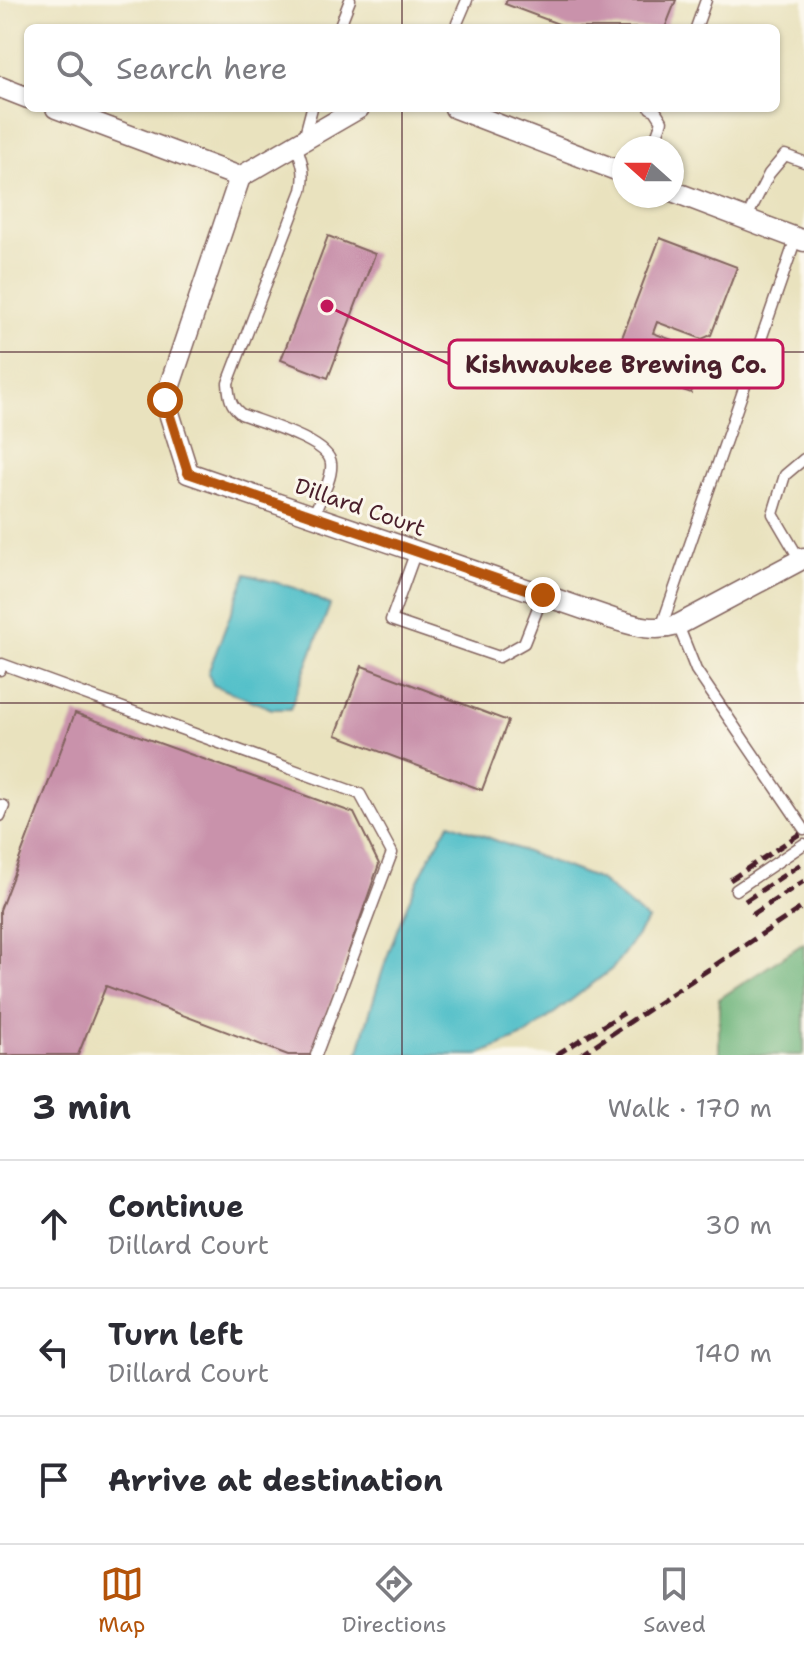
<!DOCTYPE html>
<html lang="en">
<head>
<meta charset="utf-8">
<style>
	body { margin:0; font-family:"Shantell Sans",sans-serif; background:#f7f7f7; color:#2b2b33 }
	.compass { position:absolute; left:612px; top:136px; width:72px; height:72px; border-radius:50%; background:#fff; box-shadow:0 2px 6px #0004; rotate:291deg }
	.stop { position:absolute; width:24px; height:24px; margin:-18px; border:6px solid #b45309; border-radius:50%; background:#fff }
	.stop.end { background:#b45309; border-color:#fff; box-shadow:0 2px 8px #0008 }
	.list { margin:0; padding:0; list-style:none }
	h2 { display:flex; justify-content:space-between; align-items:center; height:104px; margin:0; padding:0 32px; font-size:34px }
	h2 small { font-size:26px; font-weight:400; color:#7c7c81 }
	.list li { display:grid; grid-template-columns:52px 1fr auto; gap:24px; align-items:center; box-sizing:border-box; height:128px; padding:0 32px; border-top:2px solid #e1e1e2 }
	.list b { display:block; font-size:30px; white-space:nowrap }
	.list p { margin:0; font-size:26px; white-space:nowrap; color:#7c7c81 }
	.list em { font-size:26px; font-style:normal; color:#7c7c81 }
	.icon { flex:none; width:44px; height:44px; fill:none; stroke:currentColor; stroke-width:2; stroke-linecap:round; stroke-linejoin:round }
	.map { position:relative; flex:none; width:804px; height:1055px; overflow:hidden }
	.search { position:absolute; background:#fff; box-shadow:0 2px 6px #0004; left:24px; right:24px; top:24px; height:88px; display:flex; align-items:center; gap:20px; box-sizing:border-box; padding:0 28px; border-radius:12px; color:#7c7c81; font-size:30px }
	.sheet { height:488px; background:#fff }
	nav { display:flex; justify-content:space-around; align-items:center; box-sizing:border-box; height:112px; border-top:2px solid #e1e1e2; background:#fff; font-size:22px; color:#7c7c81 }
	nav a { display:grid; justify-items:center; gap:4px }
	nav .on { color:#b45309 }
	.map>svg:first-child { display:block }
	.forest { fill:#6cb379; stroke:#5b6952; stroke-width:2 }
	.water { fill:#52c0c9; stroke:#4e707a; stroke-width:2 }
	.building { fill:#c992ab }
	.lines { fill:none; stroke-linecap:round; stroke-linejoin:round }
	.lane-casing { stroke:#82635e; stroke-width:13 }
	.street-casing { stroke:#82635e; stroke-width:23 }
	.lane { stroke:#fff; stroke-width:10 }
	.street { stroke:#fff; stroke-width:20 }
	.rail { stroke:#4a1f2b; stroke-width:5; stroke-dasharray:12 6; stroke-linecap:butt }
	.route { stroke:#b45309; stroke-width:10 }
	.grid { fill:none; stroke:#4a1f2b; stroke-width:2; stroke-opacity:0.55 }
	.labels { text-anchor:middle; dominant-baseline:central; stroke-width:6; stroke-linejoin:round; paint-order:stroke }
	.street-label { font-size:22px; fill:#4a1f2b; stroke:#fbf7ec }
	.leader { fill:none; stroke:#c2185b; stroke-width:3 }
	.callout-dot { fill:#c2185b; stroke:#fbf7ec; stroke-width:3 }
	.callout { fill:#fbf7ec; stroke:#c2185b; stroke-width:3 }
	.callout-label { font-size:24px; text-anchor:middle; font-weight:bold; fill:#4a1f2b }
</style>
</head>
<body>
<div class="map">
<svg width="804" height="1055" viewBox="0 0 804 1055">
	<rect width="100%" height="100%" fill="#fbf7ec"/>
	<filter id="ink" filterUnits="userSpaceOnUse"><feTurbulence type="fractalNoise" baseFrequency=".0125" numOctaves="2"/><feDisplacementMap in="SourceGraphic" scale="16" xChannelSelector="R" yChannelSelector="G"/><feConvolveMatrix kernelMatrix="1 2 1 2 8 2 1 2 1" color-interpolation-filters="sRGB"/></filter>
	<filter id="wash" filterUnits="userSpaceOnUse"><feTurbulence type="fractalNoise" baseFrequency=".006" numOctaves="4" result="noise"/><feDisplacementMap in="SourceGraphic" scale="32" xChannelSelector="R" yChannelSelector="G"/><feGaussianBlur stdDeviation="1.8" result="paint"/><feColorMatrix in="noise" values="0 0 0 0 0 0 0 0 0 0 0 0 0 0 0 0 0 1.4 0 .05"/><feComposite in="paint" operator="in"/></filter>
	<g filter="url(#wash)">
		<rect width="100%" height="100%" fill="#e9e2be"/>
		<!-- forest -->
		<path class="forest" d="M804,943v112h-85v-56z"/>
		<!-- water -->
		<g class="water">
			<path d="M246,574l49,14 35,17 -40,104h-18l-59,-24 -5,-12z"/>
			<path d="M450,823l150,57 48,40 -35,48 -87,67 -48,20h-120c21,-79 47,-163 92,-232z"/>
		</g>
		<g id="blocks">
			<!-- building -->
			<g class="building">
				<path d="M507,0h169l-11,28h-96l-64,-24z"/>
				<path d="M328,236l47,18 -47,124 -47,-18z"/>
				<path d="M660,238l77,29 -26,68 -9,4 -45,-17 -4,11 46,17 4,10 -12,33 -79,-29z"/>
				<path d="M362,666l146,55 -26,69 -146,-55z"/>
				<path d="M75,713l279,100 25,51 -66,191h-25l-182,-69 -28,69h-78v-145z"/>
			</g>
		</g>
	</g>
	<g filter="url(#ink)">
		<use href="#blocks" fill-opacity="0" stroke="#82635e" stroke-width="2"/>
		<g class="lines">
			<defs>
				<g id="lane">
					<path d="M339,28l11,-28"/>
					<path d="M455,28l12,-28"/>
					<path d="M696,28l10,-28"/>
					<path d="M650,108l5,2 7,11 -10,27"/>
					<path d="M304,138l8,-30"/>
					<path d="M296,145c6,16 10,28 6,45l-74,193c1,14 2,22 13,31 19,8 88,27 90,49 2,16 -12,38 -18,53"/>
					<path d="M746,219l23,-45 16,-19 19,7"/>
					<path d="M416,551l-25,69 108,37 25,-14 19,-48"/>
					<path d="M800,560l-27,-46 12,-39 19,-16"/>
					<path d="M678,625l18,45 108,159"/>
					<path d="M661,628l135,-390"/>
					<path d="M0,670l2,-6 358,130 32,59 -76,202"/>
					<path d="M0,805l4,1 -4,10"/>
					<path d="M736,890l68,-46"/>
				</g>
				<g id="street">
					<path d="M0,87l28,11"/>
					<path d="M56,108l184,69"/>
					<path d="M455,108l169,65"/>
					<path d="M240,177l-75,223 23,73 425,146c23,7 41,13 65,6l126,-67"/>
					<path d="M240,177l119,-69"/>
					<path d="M672,191l132,50"/>
				</g>
			</defs>
			<!-- lane casing -->
			<use href="#lane" class="lane-casing"/>
			<!-- street casing -->
			<use href="#street" class="street-casing"/>
			<!-- lane -->
			<use href="#lane" class="lane"/>
			<!-- street -->
			<use href="#street" class="street"/>
			<!-- rail -->
			<g class="rail">
				<path d="M730,880l74,-49"/>
				<path d="M745,901l59,-39"/>
				<path d="M752,915l52,-34"/>
				<path d="M556,1055l68,-42"/>
				<path d="M580,1055l224,-149"/>
			</g>
		</g>
	</g>
	<g class="lines" filter="url(#ink)">
		<!-- route -->
		<path class="route" d="M165,400l23,73 355,122"/>
	</g>
	<!-- grid -->
	<path class="grid" d="M402,0v28M402,108v947M0,352h804M0,703h804"/>
	<g class="labels">
		<!-- street labels -->
		<g class="street-label">
			<text transform="translate(360 507) rotate(19)">Dillard Court</text>
		</g>
	</g>
	<!-- callouts -->
	<path class="leader" d="M327 306L449 364"/>
	<circle class="callout-dot" cx="327" cy="306" r="8"/>
	<rect class="callout" x="449" y="340" width="334" height="48" rx="8"/>
	<g class="callout-label">
		<text x="616" y="373">Kishwaukee Brewing Co.</text>
	</g>
</svg>
<svg class="compass" viewBox="-18 -18 36 36"><path d="M0-13l5 13h-10z" fill="#e53935"/><path d="M0 13l5-13h-10z" fill="#7c7c81"/></svg>
<div class="stop" style="left:165px;top:400px"></div>
<div class="stop end" style="left:543px;top:595px"></div>
<div class="search"><svg class="icon" aria-label="search" viewBox="0 0 24 24"><circle cx="10" cy="10" r="6"/><path d="M15 15l6 6"/></svg>Search here</div>
</div>
<section class="sheet">
<h2>3 min<small>Walk · 170 m</small></h2>
<ul class="list">
<li><svg class="icon" aria-label="ahead" viewBox="0 0 24 24"><path d="M12 20V5M6 11l6-6 6 6"/></svg><div><b>Continue</b><p>Dillard Court</p></div><em>30 m</em></li>
<li><svg class="icon" aria-label="left" viewBox="0 0 24 24"><path d="M17 20v-9H6M10 6l-5 5 5 5"/></svg><div><b>Turn left</b><p>Dillard Court</p></div><em>140 m</em></li>
<li><svg class="icon" aria-label="arrive" viewBox="0 0 24 24"><path d="M6 21V4h12l-3 4 3 4H6"/></svg><div><b>Arrive at destination</b></div></li>
</ul>
</section>
<nav>
<a class="on"><svg class="icon" aria-label="map" viewBox="0 0 24 24"><path d="M3 6l6-2 6 2 6-2v14l-6 2-6-2-6 2zM9 4v14M15 6v14"/></svg>Map</a>
<a><svg class="icon" aria-label="directions" viewBox="0 0 24 24"><path d="M12 3l9 9-9 9-9-9zM9 14v-3h6M13 9l2 2-2 2"/></svg>Directions</a>
<a><svg class="icon" aria-label="saved" viewBox="0 0 24 24"><path d="M7 4h10v16l-5-4-5 4z"/></svg>Saved</a>
</nav>
</body>
</html>
